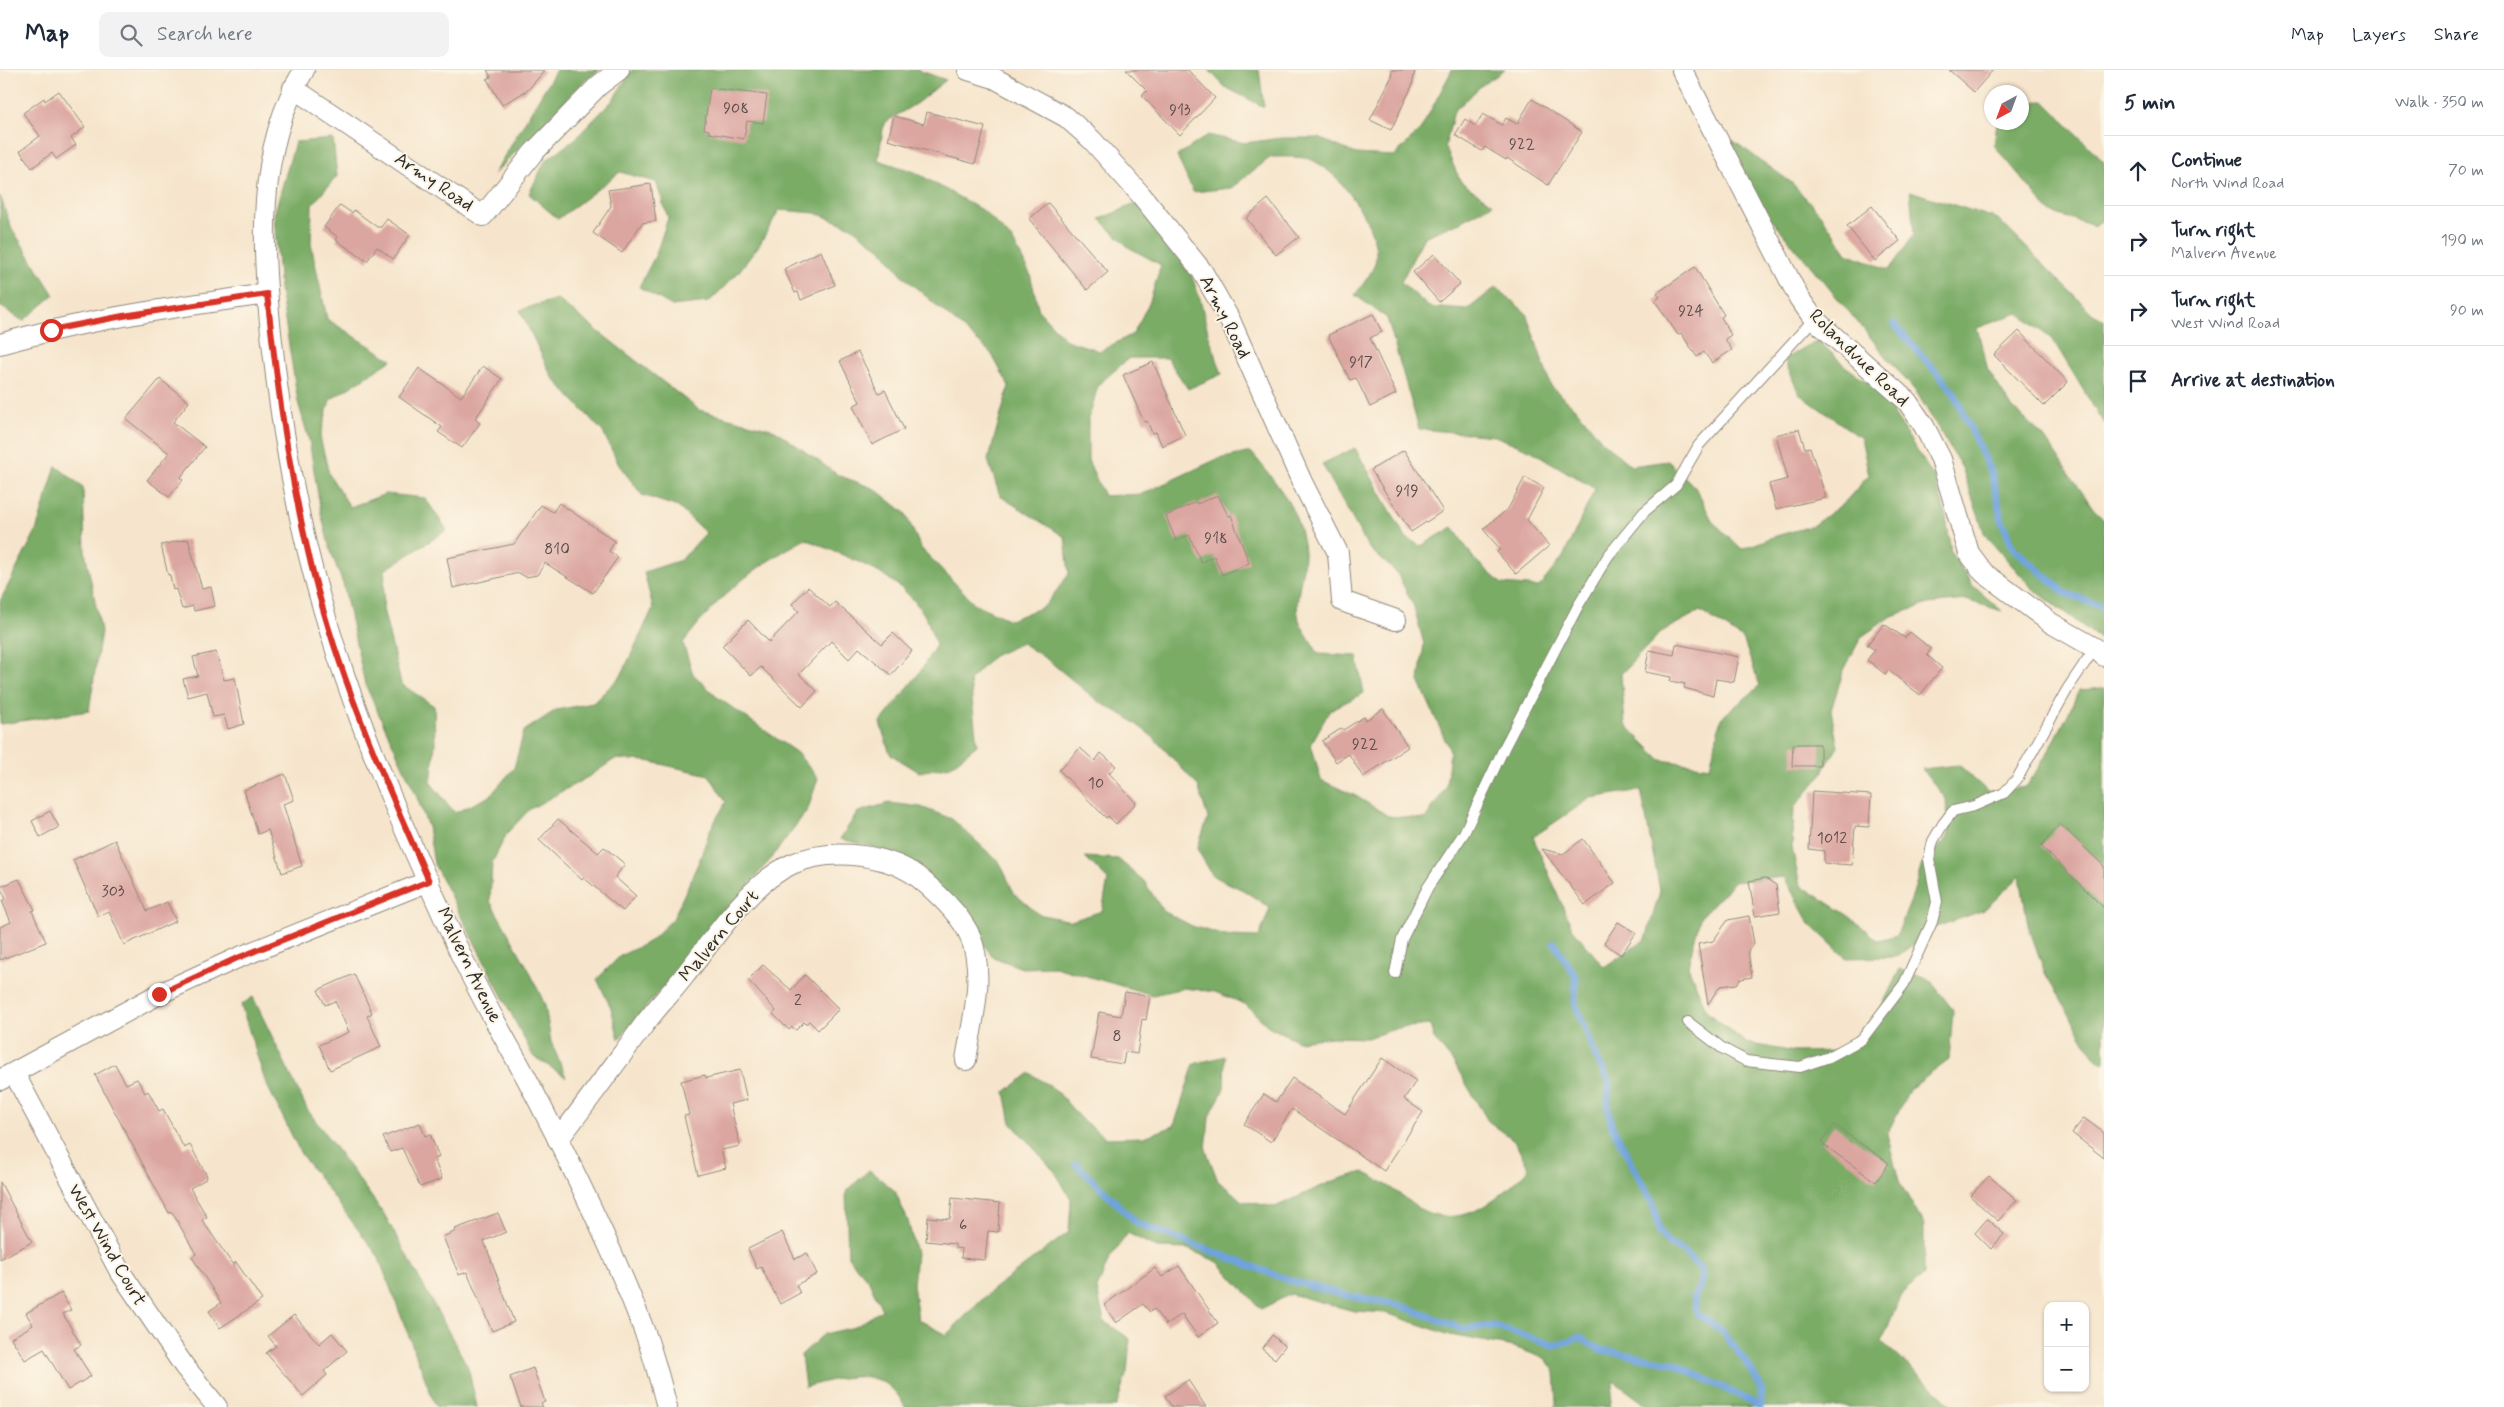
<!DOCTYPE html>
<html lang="en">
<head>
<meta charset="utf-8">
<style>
	body { margin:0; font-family:Mynerve,sans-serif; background:#f2f2f3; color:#1f2937 }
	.controls { position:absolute; right:15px; bottom:15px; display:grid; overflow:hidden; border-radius:10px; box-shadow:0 1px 4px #0004 }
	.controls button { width:45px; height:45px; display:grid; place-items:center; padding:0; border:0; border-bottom:1px solid #e0e1e3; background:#fff; color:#1f2937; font:25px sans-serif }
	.compass { position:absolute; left:1984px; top:15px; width:45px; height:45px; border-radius:50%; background:#fff; box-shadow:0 1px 4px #0004; rotate:221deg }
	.stop { position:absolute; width:15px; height:15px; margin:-11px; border:4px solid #d93025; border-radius:50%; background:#fff }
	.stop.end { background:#d93025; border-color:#fff; box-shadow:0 1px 5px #0008 }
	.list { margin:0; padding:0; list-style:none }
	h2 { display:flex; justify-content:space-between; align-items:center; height:65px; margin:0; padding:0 20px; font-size:21px }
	h2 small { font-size:16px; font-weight:400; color:#747a83 }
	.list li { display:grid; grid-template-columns:32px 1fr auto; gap:15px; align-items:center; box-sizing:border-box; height:70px; padding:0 20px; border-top:1px solid #e0e1e3 }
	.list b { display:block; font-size:19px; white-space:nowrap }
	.list p { margin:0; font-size:16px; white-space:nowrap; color:#747a83 }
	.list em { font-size:16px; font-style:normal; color:#747a83 }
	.icon { flex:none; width:28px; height:28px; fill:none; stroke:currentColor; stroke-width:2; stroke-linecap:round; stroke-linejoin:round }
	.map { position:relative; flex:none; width:2104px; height:1337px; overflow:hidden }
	header { display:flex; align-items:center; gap:30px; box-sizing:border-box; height:70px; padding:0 25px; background:#fff; border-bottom:1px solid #e0e1e3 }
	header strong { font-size:24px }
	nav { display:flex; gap:28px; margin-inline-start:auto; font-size:18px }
	.search { width:350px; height:45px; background:#f2f2f3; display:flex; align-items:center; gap:12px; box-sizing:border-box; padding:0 18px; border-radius:10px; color:#747a83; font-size:19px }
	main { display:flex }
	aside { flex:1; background:#fff }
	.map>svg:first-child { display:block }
	.forest { fill:#7aac66; stroke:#526c48; fill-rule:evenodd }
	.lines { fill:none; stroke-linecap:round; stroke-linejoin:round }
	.stream { stroke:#6ea3db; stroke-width:7 }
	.building { fill:#dba6a0 }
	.service-casing { stroke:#90887c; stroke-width:12 }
	.minor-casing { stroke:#90887c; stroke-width:22 }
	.service { stroke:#fff; stroke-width:10 }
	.minor { stroke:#fff; stroke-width:20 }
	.route { stroke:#d93025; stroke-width:6 }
	.labels { text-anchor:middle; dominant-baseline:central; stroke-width:4; stroke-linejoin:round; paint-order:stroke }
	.number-label { font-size:16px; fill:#574a48 }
	.street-label { font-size:19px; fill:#2b2b2b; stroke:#fcf5e5 }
</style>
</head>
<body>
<header>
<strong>Map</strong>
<div class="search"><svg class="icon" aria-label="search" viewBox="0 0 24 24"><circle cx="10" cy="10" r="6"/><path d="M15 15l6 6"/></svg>Search here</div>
<nav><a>Map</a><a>Layers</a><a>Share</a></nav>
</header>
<main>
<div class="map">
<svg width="2104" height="1337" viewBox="0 0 2104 1337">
	<rect width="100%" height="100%" fill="#fcf5e5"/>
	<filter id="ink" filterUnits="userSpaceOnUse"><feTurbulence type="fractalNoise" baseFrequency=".02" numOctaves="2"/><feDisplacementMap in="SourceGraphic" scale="10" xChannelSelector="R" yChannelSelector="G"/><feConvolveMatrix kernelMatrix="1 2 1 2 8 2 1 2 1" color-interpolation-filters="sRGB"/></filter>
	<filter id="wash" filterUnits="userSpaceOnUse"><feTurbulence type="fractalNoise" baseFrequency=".0096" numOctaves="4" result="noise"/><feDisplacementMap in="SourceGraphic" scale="20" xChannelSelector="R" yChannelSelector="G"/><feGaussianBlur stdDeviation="1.12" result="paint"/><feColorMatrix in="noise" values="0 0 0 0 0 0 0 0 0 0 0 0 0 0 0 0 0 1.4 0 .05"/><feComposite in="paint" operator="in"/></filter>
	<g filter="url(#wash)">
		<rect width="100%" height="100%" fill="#f6e5cc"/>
		<!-- forest -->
		<g class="forest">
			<path d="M556,0h44l-13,9 -94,96z"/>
			<path d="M632,0h286l28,10 -29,23 -33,20 -6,37 37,12 70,40 27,27 18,35 9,37 27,29 34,11 33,-17 17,-33 11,-36 -33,-18 -28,-28 35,-15 29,27 23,32 13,36 9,37 13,38 -34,15 -21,-31h-38l-31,27 -10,37v38l16,36 38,-2 73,-34 36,-8c25,30 50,59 53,100 1,22 -11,46 -5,68 4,11 14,23 19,34l39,2 7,37 -34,17 -19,34 10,36 35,16 32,20 37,3 21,-32 4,-36 -31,-70 5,-37 -10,-37 -17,-34 -29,-26 -46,-83 33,-16 51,90 15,8 32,-19 21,32 28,25 37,3 24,-30 32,-68 -63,-38 -37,-15 -76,-7 -32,-111 -32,-23c6,-9 17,-21 20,-32 9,-30 -37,-95 -66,-104 -12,-3 -27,-2 -38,-2l-40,31 -38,4 -16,-36 31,-21 37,8 36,-5h38l37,16 38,2 27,-27 31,-59h53l-23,15 -28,26 -9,36 16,35 32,22 -33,18 -36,15 -23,45 28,25 38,3 29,-23 30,26 25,73 27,25 24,30 29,25 37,-5 27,26 18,35 29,27 34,-13 36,-10 32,-23 25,-28 -8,-37 -62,-44 -15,-35 34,-19 27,26 33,23 57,90 11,37 5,37 22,33 29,25 -36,-11 -38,4 -36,12 -31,21 -18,35 -12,38 7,37 -20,32 -24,29 -2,40 8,37 49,31 29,24 19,-5 14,-35 11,-36 26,-27 -2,-38 -24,-30 37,-4 29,27 38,-5c21,-31 38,-62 53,-97l25,-2v375l-8,-3 -51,-87 -17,-48 -8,-49 -36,34 -47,17 -41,30 -50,1 -37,-35 -25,-46 -50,5 -34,36 -12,48 19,46 39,31 49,9 50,-1 33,-37 22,-45 30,11 23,30 -4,50 -40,30 -22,44 12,47 25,44v50l-24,21 -18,46 72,65h-305l-35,-26 -4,26h-55l2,-4 -2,-31 -9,-13 -32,-12 -64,-12 -64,-22 -32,-2 -63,-17 -30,15 -43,-47 -30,-13 -31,-1 -29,-15 -19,26 -12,30 7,32 26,18 -3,33 -11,35h-211c-22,-44 -61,-30 -100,-20l-4,-32 23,-21 31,-7 27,-17 -13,-29 -21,-24 -2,-65 23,-22 26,21 13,30 8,32 -3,32 5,34 28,16 46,-45 77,-58 2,-33 -16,-27 -44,-49 -6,-31 25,-19 27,18 23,27 26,20 38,-1 30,-11 20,-62 31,-8 -1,33 -15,28 -3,33 12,31 25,20 32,6 58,-26 30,-9c10,5 21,11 30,17 9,6 16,14 25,19 45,24 80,-8 111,-39l-15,-29 -26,-19 -34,-58 -20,-24 -4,-14 -32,3 -31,10 -34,-1 -35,4 -30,-15 -23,-22 -30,-12 -31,-4 -31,7 -98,-28 -33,1 -29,-11 -20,-26 -72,-73 -31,-12 -30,-7 18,-27 31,-9 32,4 31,12 48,44 14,30 24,21 33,7 31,-10 6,-31 -23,-23 33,2 26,22 19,30 29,15 34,10 33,1 11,-29 -27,-18 -30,-14 -16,-27 11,-31 -10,-32 -45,-49 -26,-20 -28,-15 -51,-42 -26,-17 -29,13 -23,24 7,65 -26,21 -32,6 -29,-18 -10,-31 40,-51 16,-27c-4,-10 -6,-20 -11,-29 -25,-43 -76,-57 -119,-77 -52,27 -88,57 -123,104l10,31 24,23 80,56 21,25 -10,31 -39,52 -150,178 -8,-31 -14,-29 23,-23 30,-15 23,-22 27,-60 10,-29 16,-28 -17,-27 -62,-14 -32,-2 -27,18 -58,32 -23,24 -15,30 -2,38 39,69 16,35 6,37 15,35 -33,-21 -99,-192 -6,-37 -13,-35 -50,-108 -22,-100 -13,-35 -9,-36 -12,-73 -11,-38 -18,-113 -6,-74 21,-73 38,-3 4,37 -25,29 -1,39 16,75 65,41 -62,40 -10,37 9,37 21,33 36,-13 39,4 22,32 -62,40 -2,39 18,75 33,22 1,39 -4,38 24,30 35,-17 24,-28 10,-37 32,-21 37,-7 28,-27 32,-68 -9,-36 37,-12 25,-27 -28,-26 -36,-12 -23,-30 -16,-33 -51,-55 -32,-67 37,-11 142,111 76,20 63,45 37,14 30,24 16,35 54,56 35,16 35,-14 24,-32 -4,-37 -65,-41 -12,-36 21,-74 -18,-33 -86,-75 -24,-29 -30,-22 -35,-14 -37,-3 -19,34 -23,30 -28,28 -37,4 -33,-19 17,-33 12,-36 -12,-36 -36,-10 -62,47 -29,-25 16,-33 30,-22 37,-38zM1700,541l43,28 17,47 -39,32 -11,49 -49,-7 -36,-36 -4,-50 40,-42zM1641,720l19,101 -14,48 -42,28 -32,-39 -39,-91 58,-39z"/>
			<path d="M1209,0h50l5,37 -39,-20z"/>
			<path d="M2044,31l60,61v57l-10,7 -44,-14 -56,-67 3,-22 25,-1v-20z"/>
			<path d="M1720,61l72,52 30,33 25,37 42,17 25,-35 -4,-44 88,28 95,95 11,6v104l-51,-84 -35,-27 -41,15 11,42 23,36 33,31 49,71 11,11v123l-72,-54 -47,-53 -23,-67 -45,-75 -155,-185z"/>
			<path d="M0,126l11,31 43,68 -31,26 -23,-15z"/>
			<path d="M56,396l27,21 2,64 16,80 -12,80 -89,13v-123l36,-70z"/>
			<path d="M253,927l54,112 77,105 84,153 9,40h-41l-58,-151 -77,-102 -36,-73 -24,-76z"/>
		</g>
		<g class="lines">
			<!-- stream -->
			<g class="stream">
				<path d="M1894,254l59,67 39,84 10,46 11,27 52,45 39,14"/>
				<path d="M1554,873l22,34 -1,26 23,58 11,20 -1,24 3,19 42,80 7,29 8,10 16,9 18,19 -1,15 -7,10 3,18 23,15 31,40 10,20 -1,18"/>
				<path d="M1076,1094l61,59 151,57 60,16 51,9 64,24 32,-3 61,20 23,-9 22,13 72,13 87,43"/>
			</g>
		</g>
		<g id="blocks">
			<!-- building -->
			<g class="building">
				<path d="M487,0h58l-17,20 -26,15 -15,-26 4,-2z"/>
				<path d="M1126,0h62l27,28 -35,37 -38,-39 5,-5z"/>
				<path d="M1392,0h23l-3,16 -21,44 -21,-10 21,-42z"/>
				<path d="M1949,0h44l-19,22z"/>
				<path d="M710,18l57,7 -4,28 -16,-2 -3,18 -35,-6v-3l-5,-1z"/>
				<path d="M59,21l26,36 -14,11 5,7 -20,14 -4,-6 -20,15 -12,-17 20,-15 -17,-23 21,-15 1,3z"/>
				<path d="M1532,29l50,33 -34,53 -41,-27 -1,2 -21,-13 -3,4 -27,-16 10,-16 10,7 8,-12 19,11 4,-7 11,6z"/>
				<path d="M927,42l58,15 -10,37 -87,-24 6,-24 30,8z"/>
				<path d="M651,114l5,37 -14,2 -20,30 -29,-20 18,-27 -3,-16z"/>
				<path d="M1268,129l31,38 -23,18 -30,-37z"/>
				<path d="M1048,133l60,69 -21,18 -58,-71z"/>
				<path d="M340,135l12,8 2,-3 23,17h4l6,-8 23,16 -17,24 -16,-12 -10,14 -31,-21 2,-3 -14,-10z"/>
				<path d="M1872,136l28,35 -25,20 -28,-35z"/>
				<path d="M821,181l14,34 -34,15 -3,-8 -3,1 -11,-24z"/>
				<path d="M1434,184l26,30 -21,18 -26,-30z"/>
				<path d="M1695,197l29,48 -3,2 10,18 -6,4 7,11 -20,13 -8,-11 -7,5 -16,-24 -3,2 -23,-34 5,-4 -3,-4z"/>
				<path d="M1373,244l9,18 -12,6 26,56 -26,13 -14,-29 -6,2 -22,-45z"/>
				<path d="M2019,261l49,51 -24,24 -50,-51z"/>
				<path d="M858,282l21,41 6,-3 19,39 -32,16 -19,-39 7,-4 -20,-41z"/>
				<path d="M1153,292l32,73 -23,11 -6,-14 -4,1 -5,-12 -3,1 -21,-47z"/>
				<path d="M483,296l19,13 -27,40 5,4 -18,25 -24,-16 4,-5 -43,-30 20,-29 42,29z"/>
				<path d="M160,309l29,23 -16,20 32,25 -25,31 3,2 -14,17 -22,-17 22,-27 -43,-34z"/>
				<path d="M1799,359l6,19 5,-1 16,51 -50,11 -7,-25 19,-5 -12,-44z"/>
				<path d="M1404,380l39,61 -32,21 -40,-62z"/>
				<path d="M1525,407l19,11 -17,32 22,26 -33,28 -19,-22 3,-3 -17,-20 25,-20z"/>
				<path d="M1218,425l10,21 3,-1 18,48 -27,12 -8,-19 -13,6 -12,-27 -13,6 -10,-25 30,-14 1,2z"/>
				<path d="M559,433l56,38 -6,10 9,6 -25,36 -48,-30 -8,12 -11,2 -7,-4 -66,15 -6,-30 67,-14 27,-39 12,7z"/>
				<path d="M188,469l14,50 9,-2 4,19 -21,5 -1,-5 -11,3 -6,-20 -3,1 -3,-15h-2l-7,-30z"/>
				<path d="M808,517l22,20 5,-5 47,42 11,-11 19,18 -21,24 -32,-27 -10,11 -18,-18 -32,33 18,17 -15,16 -41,-40 -10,9 -29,-30 26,-26 21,22 30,-31 -7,-7z"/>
				<path d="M1884,554l21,14 5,-6 21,17 -4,6 15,13 -22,27 -32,-25 -3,4 -18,-14 8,-10 -8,-5z"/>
				<path d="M1676,574l63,13 -5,25 -18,-3 -3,17 -29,-8 1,-4 -15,-3 1,-4 -26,-5 4,-22 25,5z"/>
				<path d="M216,582l8,28 11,-2 9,46 -16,5 -4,-14 -11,2 -6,-25 -19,5 -5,-18 15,-3 -5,-19z"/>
				<path d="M1383,639l25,38 -45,30 -14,-23 -13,8 -14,-21 20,-13 1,2 21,-13 2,3z"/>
				<path d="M1793,674h27v22h-28z"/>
				<path d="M1080,678l15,13 6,-8 15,13 -7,7 27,30 -20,21 -8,-8 -2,2 -47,-48z"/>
				<path d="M285,704l9,26 -11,4 19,62 -20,7 -14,-43 -10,4 -14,-44z"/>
				<path d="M1812,721l59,4 -2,32 -14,-1 -3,39 -28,-2v-12l-15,-2z"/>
				<path d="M50,741l9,16 -19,10 -8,-16z"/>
				<path d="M558,749l40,34 6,-6 21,17 -10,13 21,19 -13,15 -39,-33 -2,2 -43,-40z"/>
				<path d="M2060,754l44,42v42l-63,-62z"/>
				<path d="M1583,769l32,44 -30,22 -43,-56 21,5z"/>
				<path d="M115,770l32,71 20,-9 9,19 -52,24 -15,-34 -11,5 -25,-56z"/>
				<path d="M1765,808l11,7 4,27 -25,4 -6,-35z"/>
				<path d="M19,809l16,31 -3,1 14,31 -46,18v-33l11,-5 -9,-21 4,-2 -6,-12z"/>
				<path d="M1749,846l5,27 -6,8 4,26 -11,2 -4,5 -17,2 -12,18 -10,-60 15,-3 15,-21z"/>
				<path d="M1618,852l18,11 -15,22 -17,-12z"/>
				<path d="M763,895l28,25 14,-15 34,34 -21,21 -9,-9 -3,3 -2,-2 -8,8 -4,-3 -3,3 -16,-16 3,-3 -28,-31z"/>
				<path d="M354,904l18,39 -5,3 14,31 -51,23 -11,-25 30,-13 -14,-31 -10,4 -7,-15z"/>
				<path d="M1125,922l25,4 -4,24 -4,-1 -5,35 -12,-2 -2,12 -32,-5 8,-47 22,4z"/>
				<path d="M1382,988l34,23 -12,18 19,13 -39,59 -92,-62 -21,33 -27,-18 20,-30 12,8 16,-24 53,36z"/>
				<path d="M115,994l11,20 11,-5 8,14 3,-2 11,20 4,-2 21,39 6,-3 17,31 -1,3 -16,9 17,29 -5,3 31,45 3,-3 26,38 -42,28 -11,-17 12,-8 -29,-46 4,-3 -24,-42 -3,1 -74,-138z"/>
				<path d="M740,1000l7,30 -17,4 10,42 -19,4 5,18 -28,7 -14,-59 5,-1 -8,-34 24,-6 1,3z"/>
				<path d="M2084,1048l20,15v25l-32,-25z"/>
				<path d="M420,1053l5,13 5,-2 9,23 -5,2 8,20 -22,8 -18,-39 -12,4 -7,-15z"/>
				<path d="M1834,1055l55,38 -13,19 -55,-39z"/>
				<path d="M1989,1106l28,24 -19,21 -28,-25z"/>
				<path d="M0,1112l32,60 -32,17z"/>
				<path d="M952,1128l48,5 -2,29 -10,-1 -3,29 -24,-2 1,-9 -7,-1v-4l-29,-3 2,-24 22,2z"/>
				<path d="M498,1143l8,19 -22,9 30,81 -22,9 -25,-59 -8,3 -16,-38 13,-6 -1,-2z"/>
				<path d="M1987,1149l17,15 -13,15 -16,-16z"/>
				<path d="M782,1162l13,27 12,-6 10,21 -21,11 4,8 -20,11 -19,-37 -4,2 -9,-20z"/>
				<path d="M1179,1196l39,57 -20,14 -16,-23 -16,11 -12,-16 -4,3 -7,-8 -27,19 -12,-18 51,-37 7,9z"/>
				<path d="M61,1223l10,17 -8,4 18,31 -7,4 17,27 -23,14 -24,-41 -19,11 -14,-22 22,-13 -7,-12z"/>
				<path d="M294,1245l25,29 13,-11 15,18 -23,20 3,4 -24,21 -37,-43 10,-7 -8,-10z"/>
				<path d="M1272,1265l13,11 -10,13 -13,-10z"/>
				<path d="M533,1298l12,34 -4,1 2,4h-22l-11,-30z"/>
				<path d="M1188,1310l18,27h-34l-7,-11z"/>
			</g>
		</g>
	</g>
	<g filter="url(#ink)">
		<use href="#blocks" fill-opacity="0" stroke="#90887c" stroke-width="1"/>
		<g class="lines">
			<defs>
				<g id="service">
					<path d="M1395,903l7,-34 26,-52 36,-54 40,-85 74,-142 30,-50 36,-44 32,-27 23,-40 115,-126"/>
					<path d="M1688,952l34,26 24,13 54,6 29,-10 33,-18 42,-55 28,-62 5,-20 -8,-43 4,-18 10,-17 10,-13 21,-5 30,-13 13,-14 51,-91 27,-40"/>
				</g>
				<g id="minor">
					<path d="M304,0c-49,82 -42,180 -32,272 9,85 24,170 47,252 34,123 88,243 141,359 20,43 44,84 67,126 44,84 87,171 120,259 8,23 14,46 20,69"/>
					<path d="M968,0l26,8 72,39 26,23 49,55 61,76 28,49 72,162 36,71 4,48 54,19"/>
					<path d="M1682,0l117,228 15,21 93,82 17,25 17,33 28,94 15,20 67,50 44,25 9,8"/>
					<path d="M293,18l190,128 50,-63 65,-67 21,-16"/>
					<path d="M0,274c87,-25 177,-37 267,-50"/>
					<path d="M14,1003l105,197 65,96 33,41"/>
					<path d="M0,1010l159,-86 76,-35 194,-78"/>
					<path d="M558,1070c30,-39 59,-79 88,-118 12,-16 27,-31 39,-47 29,-36 63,-91 107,-111 38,-17 100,-11 132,18 15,13 38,35 46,54 16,38 2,86 -4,124"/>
				</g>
			</defs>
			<!-- service casing -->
			<use href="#service" class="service-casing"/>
			<!-- minor casing -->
			<use href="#minor" class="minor-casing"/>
			<!-- service -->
			<use href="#service" class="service"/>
			<!-- minor -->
			<use href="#minor" class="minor"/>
		</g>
	</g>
	<g class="lines" filter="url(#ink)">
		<!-- route -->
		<path class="route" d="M51,260l72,-14 144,-22c11,101 25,202 52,301 27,99 69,193 110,286l-194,78 -76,35"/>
	</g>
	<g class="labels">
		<!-- number labels -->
		<g class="number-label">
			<text x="736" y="38">908</text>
			<text x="1180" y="40">913</text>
			<text x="1522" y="74">922</text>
			<text x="1691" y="241">924</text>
			<text x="1361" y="292">917</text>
			<text x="1407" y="421">919</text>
			<text x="1216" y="468">918</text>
			<text x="557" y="479">810</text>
			<text x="1365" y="674">922</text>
			<text x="1096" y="713">10</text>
			<text x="1832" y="768">1012</text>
			<text x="113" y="821">303</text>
			<text x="798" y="930">2</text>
			<text x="1117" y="966">8</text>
			<text x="963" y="1155">6</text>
		</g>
		<!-- street labels -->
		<g class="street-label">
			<text transform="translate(434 112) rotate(34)">Army Road</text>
			<text transform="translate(1225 247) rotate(63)">Army Road</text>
			<text transform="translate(1859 288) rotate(44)">Rolandvue Road</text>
			<text transform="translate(719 866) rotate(-50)">Malvern Court</text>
			<text transform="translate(469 895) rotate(64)">Malvern Avenue</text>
			<text transform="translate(107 1175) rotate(60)">West Wind Court</text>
		</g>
	</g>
</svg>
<div class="controls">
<button>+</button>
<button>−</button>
</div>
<svg class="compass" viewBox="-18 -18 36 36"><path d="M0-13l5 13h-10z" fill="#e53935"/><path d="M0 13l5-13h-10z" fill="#747a83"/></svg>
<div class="stop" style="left:51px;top:260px"></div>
<div class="stop end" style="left:159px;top:924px"></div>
</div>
<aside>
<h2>5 min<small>Walk · 350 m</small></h2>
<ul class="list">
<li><svg class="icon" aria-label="ahead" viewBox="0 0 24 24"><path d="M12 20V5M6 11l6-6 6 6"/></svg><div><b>Continue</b><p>North Wind Road</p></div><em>70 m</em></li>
<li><svg class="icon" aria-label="right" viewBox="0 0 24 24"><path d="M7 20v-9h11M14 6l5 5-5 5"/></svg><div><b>Turn right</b><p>Malvern Avenue</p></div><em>190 m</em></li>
<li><svg class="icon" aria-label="right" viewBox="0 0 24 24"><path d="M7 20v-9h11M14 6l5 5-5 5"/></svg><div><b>Turn right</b><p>West Wind Road</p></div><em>90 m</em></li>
<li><svg class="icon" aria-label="arrive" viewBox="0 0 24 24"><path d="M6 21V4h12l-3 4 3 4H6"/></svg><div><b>Arrive at destination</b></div></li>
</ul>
</aside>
</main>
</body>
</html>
